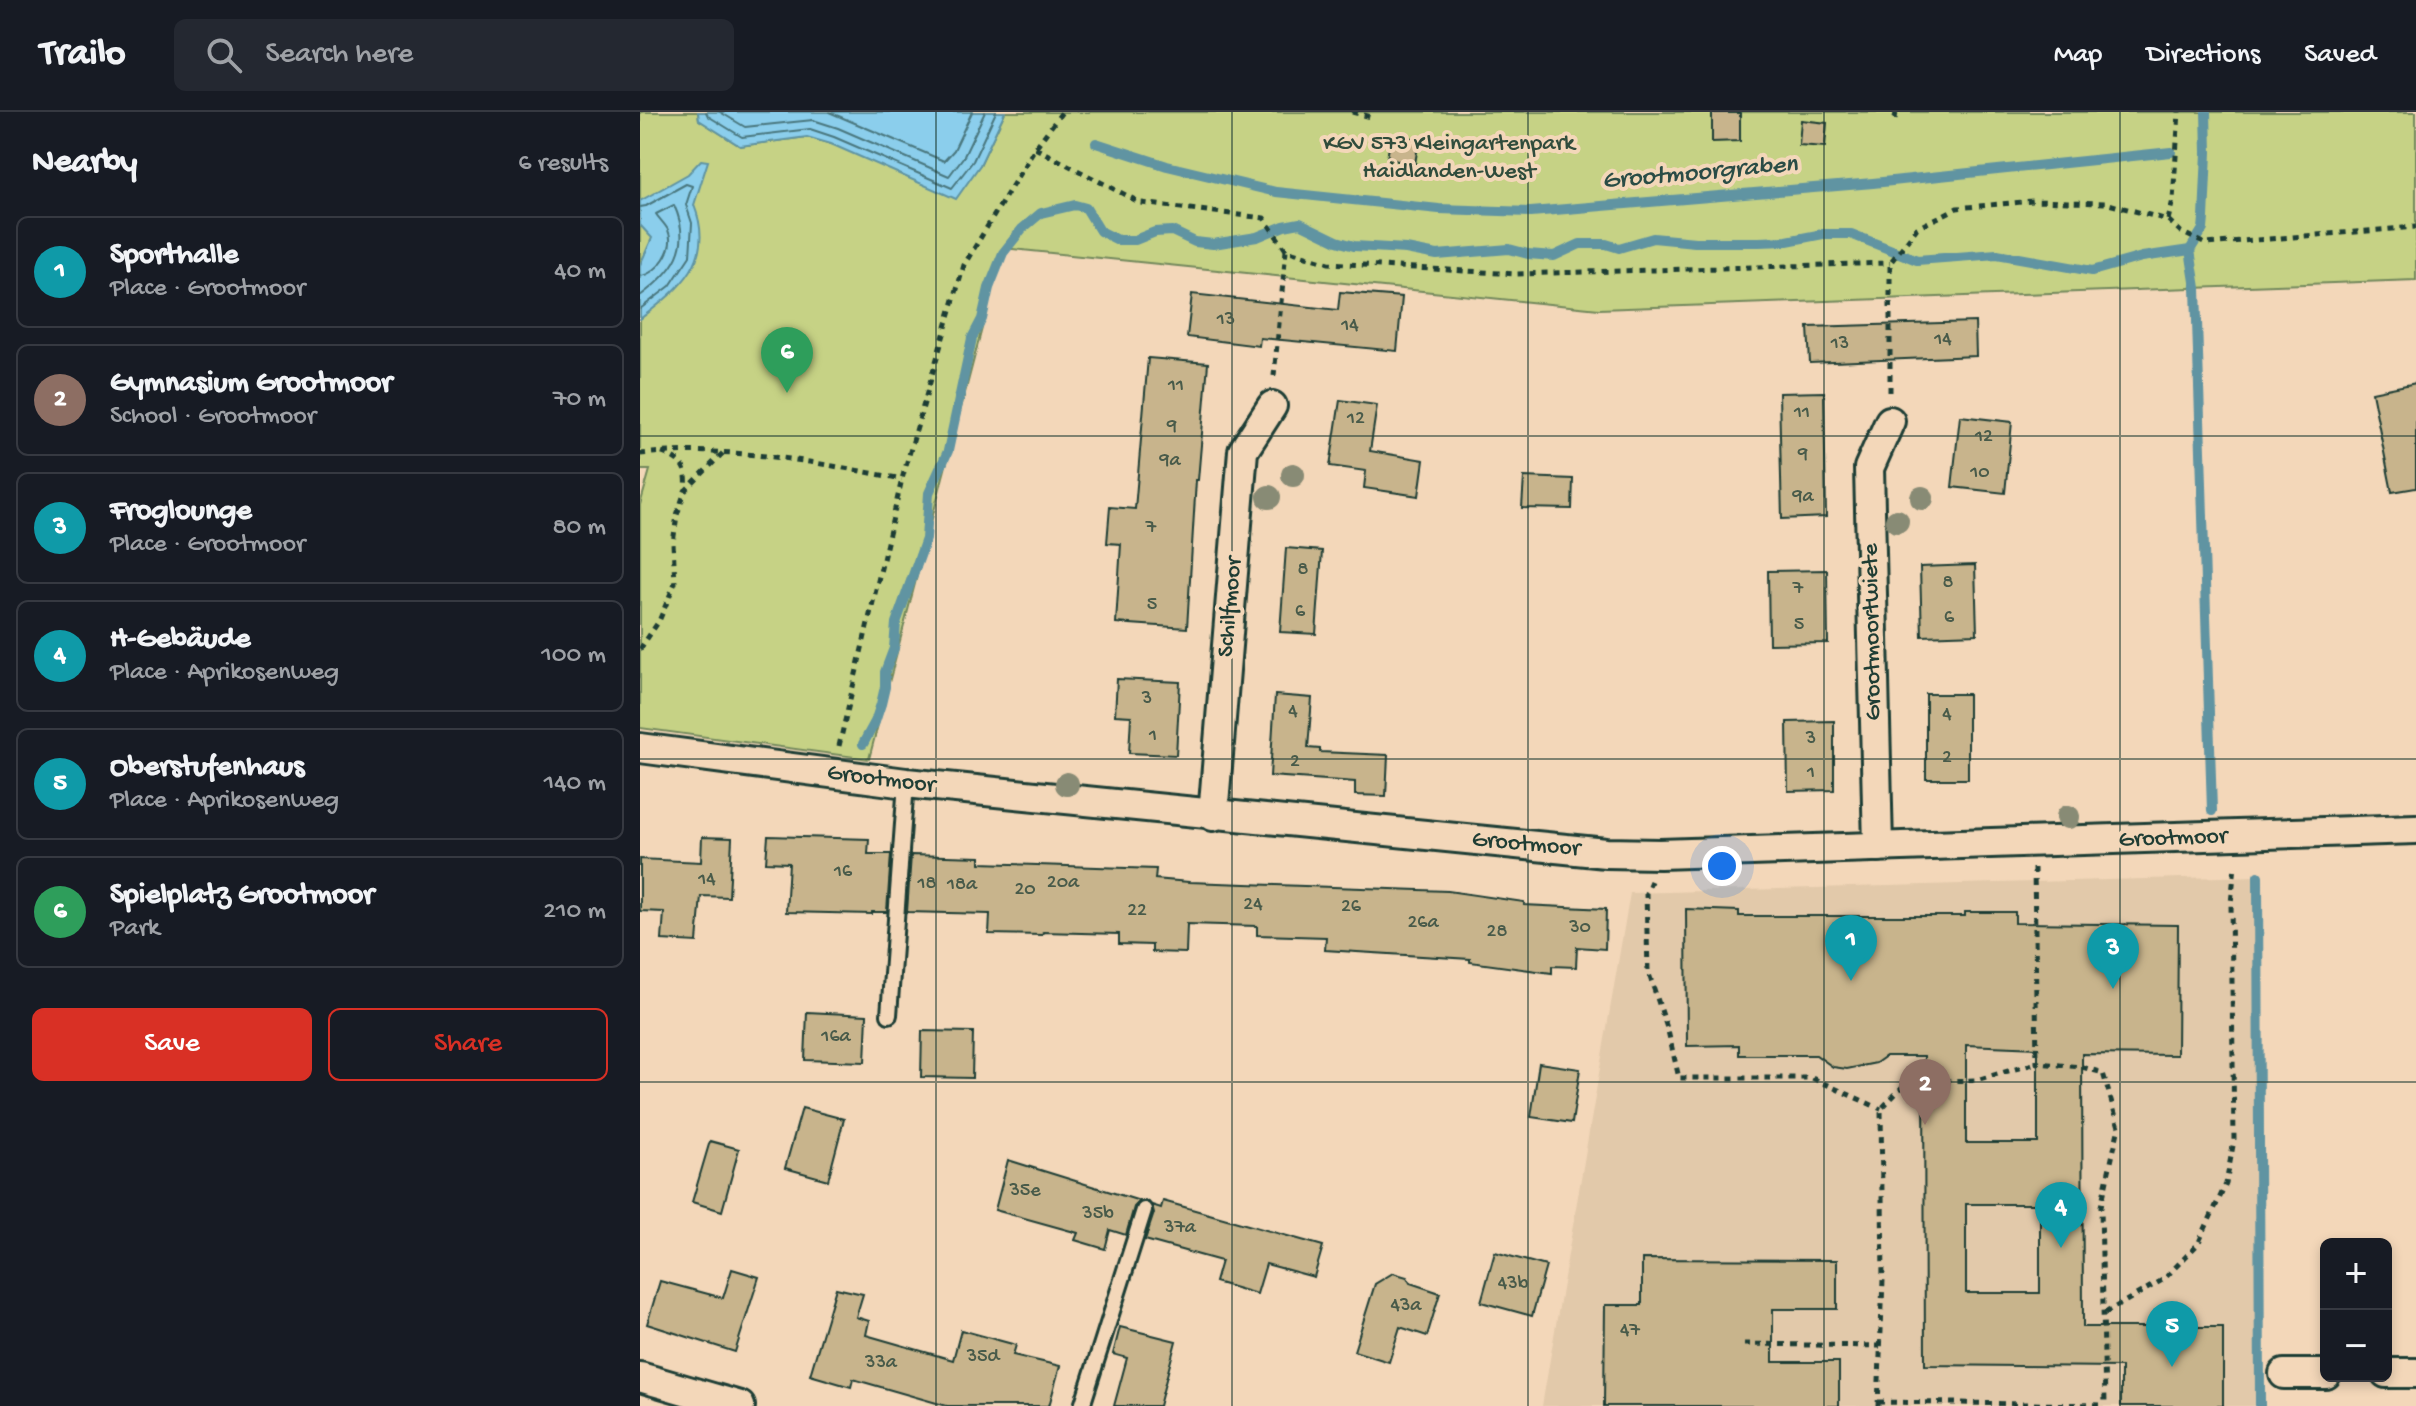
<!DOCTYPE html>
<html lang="en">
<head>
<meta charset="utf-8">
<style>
	body { margin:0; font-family:"Gochi Hand",sans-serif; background:#242831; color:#f1f3f6 }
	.controls { position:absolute; right:24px; bottom:24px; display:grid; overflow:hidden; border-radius:12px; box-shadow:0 4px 12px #0003 }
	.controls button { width:72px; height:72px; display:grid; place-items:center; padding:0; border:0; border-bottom:2px solid #363941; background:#171b24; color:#f1f3f6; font:40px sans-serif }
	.you { position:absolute; left:1082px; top:754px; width:28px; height:28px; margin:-20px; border:6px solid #fff; border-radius:50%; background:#1a73e8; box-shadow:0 0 0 12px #1a73e833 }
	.badge { display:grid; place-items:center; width:52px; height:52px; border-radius:50%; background:#d93025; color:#fff; font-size:26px; font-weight:700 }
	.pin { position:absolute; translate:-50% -66px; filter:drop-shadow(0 2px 4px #0008) }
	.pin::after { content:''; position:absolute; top:42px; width:28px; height:24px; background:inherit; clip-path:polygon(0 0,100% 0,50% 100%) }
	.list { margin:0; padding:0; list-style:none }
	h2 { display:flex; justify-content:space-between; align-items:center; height:104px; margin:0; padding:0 32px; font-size:34px }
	h2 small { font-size:26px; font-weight:400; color:#9ea1a6 }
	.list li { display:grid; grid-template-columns:52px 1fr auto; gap:24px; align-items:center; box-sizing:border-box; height:112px; margin:0 16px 16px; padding:0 16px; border:2px solid #363941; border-radius:12px }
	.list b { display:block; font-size:30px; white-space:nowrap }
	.list p { margin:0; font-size:26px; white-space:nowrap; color:#9ea1a6 }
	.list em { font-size:26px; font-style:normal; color:#9ea1a6 }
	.actions { display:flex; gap:16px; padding:24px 32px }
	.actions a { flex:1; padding:18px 0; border:2px solid #d93025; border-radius:12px; text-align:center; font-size:28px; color:#d93025 }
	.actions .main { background:#d93025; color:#fff }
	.icon { flex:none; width:44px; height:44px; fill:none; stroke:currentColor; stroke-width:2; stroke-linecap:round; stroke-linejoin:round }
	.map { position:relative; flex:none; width:1776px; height:1294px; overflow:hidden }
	header { display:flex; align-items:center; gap:48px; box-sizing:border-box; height:112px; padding:0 40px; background:#171b24; border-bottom:2px solid #363941 }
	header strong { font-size:38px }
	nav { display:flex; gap:44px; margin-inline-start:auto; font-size:28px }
	.search { width:560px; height:72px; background:#242831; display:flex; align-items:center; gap:20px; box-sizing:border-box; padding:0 28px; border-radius:12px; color:#9ea1a6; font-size:30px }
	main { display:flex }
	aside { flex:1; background:#171b24 }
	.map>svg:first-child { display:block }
	.built { fill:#e2c9aa }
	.green { fill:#c6d285; stroke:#72885c; stroke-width:2 }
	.water { fill:#8bceec; stroke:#6094a2; stroke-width:2 }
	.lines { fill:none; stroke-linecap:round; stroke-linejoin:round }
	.shore { stroke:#4a777e; stroke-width:2 }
	.stream { stroke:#6094a2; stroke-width:10 }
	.building { fill:#c8b48c; stroke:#1f3d34; stroke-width:2; fill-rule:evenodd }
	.lane-casing { stroke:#1f3d34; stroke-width:20 }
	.street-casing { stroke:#1f3d34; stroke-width:34 }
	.path { stroke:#1f3d34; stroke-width:5; stroke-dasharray:6 6; stroke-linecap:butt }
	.lane { stroke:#f3d7b9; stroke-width:14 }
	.street { stroke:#f3d7b9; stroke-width:28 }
	.tree { fill:#888b74 }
	.grid { fill:none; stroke:#1f3d34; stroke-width:2; stroke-opacity:0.55 }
	.labels { text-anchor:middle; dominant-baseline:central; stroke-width:8; stroke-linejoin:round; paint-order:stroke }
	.number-label { font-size:20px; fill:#495b4a }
	.park-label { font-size:24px; fill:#304c3c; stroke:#f3d7b9 }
	.street-label { font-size:24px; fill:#1f3d34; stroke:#f3d7b9 }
	.water-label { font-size:26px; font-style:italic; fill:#2a4c46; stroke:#f3d7b9 }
</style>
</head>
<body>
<header>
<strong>Trailo</strong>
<div class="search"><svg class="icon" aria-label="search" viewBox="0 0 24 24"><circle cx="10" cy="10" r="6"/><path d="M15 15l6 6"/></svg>Search here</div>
<nav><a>Map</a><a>Directions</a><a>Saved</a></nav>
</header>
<main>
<aside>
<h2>Nearby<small>6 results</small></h2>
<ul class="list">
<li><span class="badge" style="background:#0f9aa8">1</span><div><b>Sporthalle</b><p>Place · Grootmoor</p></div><em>40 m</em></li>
<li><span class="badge" style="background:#8d6e63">2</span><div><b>Gymnasium Grootmoor</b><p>School · Grootmoor</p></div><em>70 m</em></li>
<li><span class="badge" style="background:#0f9aa8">3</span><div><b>Froglounge</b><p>Place · Grootmoor</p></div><em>80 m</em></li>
<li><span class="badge" style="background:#0f9aa8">4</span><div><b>H-Gebäude</b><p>Place · Aprikosenweg</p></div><em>100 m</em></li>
<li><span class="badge" style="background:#0f9aa8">5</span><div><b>Oberstufenhaus</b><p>Place · Aprikosenweg</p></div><em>140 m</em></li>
<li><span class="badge" style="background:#2e9e5b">6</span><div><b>Spielplatz Grootmoor</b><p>Park</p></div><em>210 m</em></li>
</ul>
<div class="actions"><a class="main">Save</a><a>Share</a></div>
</aside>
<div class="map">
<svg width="1776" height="1294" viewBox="0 0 1776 1294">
	<rect width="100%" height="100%" fill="#f3d7b9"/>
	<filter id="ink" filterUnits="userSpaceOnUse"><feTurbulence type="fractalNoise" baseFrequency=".0125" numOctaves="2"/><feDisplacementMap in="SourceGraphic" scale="16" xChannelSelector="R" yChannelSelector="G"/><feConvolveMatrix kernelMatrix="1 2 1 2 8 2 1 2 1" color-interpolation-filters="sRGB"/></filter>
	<g filter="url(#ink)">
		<!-- built -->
		<path class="built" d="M1618,764l2,530h-718l88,-513z"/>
		<!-- green -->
		<path class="green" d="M0,0h58l1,8 41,26 67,-9 24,7 149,21 25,-53h1411v168l-817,29 -596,-61 -134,511 -229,-31v-223l10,-35h-10z"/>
		<!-- water -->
		<g class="water">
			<path d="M58,0h307l-25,53 -24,34 -125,-55 -24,-7 -67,9 -41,-26z"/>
			<path d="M61,48l7,1 -14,44c22,56 -14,83 -54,114v-54l12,-27 -12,-13v-24l48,-27z"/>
		</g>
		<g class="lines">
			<!-- shore -->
			<g class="shore">
				<path d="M66,0l2,4 34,21 68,-8 24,8 118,51 21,-27 23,-49"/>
				<path d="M80,0l25,15 68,-7 25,8 111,48 15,-20 21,-44"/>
				<path d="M189,0l115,49 10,-11 18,-38"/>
				<path d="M0,95l6,-1 40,-22 6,2 -6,19 6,18 -2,33 -20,30 -30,23"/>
				<path d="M0,164c18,-2 36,-28 28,-46 -3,-6 -9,-11 -12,-16l18,-9c19,42 0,66 -34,91"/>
			</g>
			<!-- stream -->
			<g class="stream">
				<path d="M1566,0l1,40 -3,66 -1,11 -13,21 6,38 16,523"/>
				<path d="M456,31l71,23 109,26 163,17 92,3 342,-29 298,-31"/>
				<path d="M223,632l12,-22 6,-18 4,-17v-15l9,-24 2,-25 30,-84 3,-46 19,-42 24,-113 10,-19 7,-31 14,-35 19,-24 19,-16 34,-8 11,3 14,23 18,9h17l20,-8 17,-1 23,11 18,2 44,-7 27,-11 16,-3 37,18 17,5 52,3 31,6 72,-6 19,5 26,2 26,-12h26l13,4 34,-10 42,4h64l28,-1 36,-7h28l66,26 80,-6 95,17 50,-14 48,-7"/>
				<path d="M1618,764l2,530"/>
			</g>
		</g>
		<!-- building -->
		<g class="building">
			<path d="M1072,1h28v28l-28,1z"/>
			<path d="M1161,8l26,3 -2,24 -26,-2z"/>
			<path d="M751,22l28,5 -4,25 -28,-5z"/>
			<path d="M700,180l62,5 -5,54 -137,-13 -1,8 -72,-9 5,-43 146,16z"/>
			<path d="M1335,210l1,34 -166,7 -2,-36z"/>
			<path d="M508,246l60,5 -10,117h-2l-9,148 -71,-5 5,-79 -14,-1 3,-36 25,2z"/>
			<path d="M1776,271v105l-24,4 -20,-100z"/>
			<path d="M1184,280l2,125 -44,2 -3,-126z"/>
			<path d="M700,288l37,5 -7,46 54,9 -5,36 -55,-8 2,-17 -36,-5z"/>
			<path d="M1320,304l52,6 -7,71 -53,-6z"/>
			<path d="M884,365l49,2 -1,30 -50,-1z"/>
			<path d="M646,436l36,3 -6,83 -36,-2z"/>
			<path d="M1335,453l2,69 -55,2 -2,-69z"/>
			<path d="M1187,458l1,73 -59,1 -1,-73z"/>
			<path d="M477,567l63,3 -4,73 -47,-2 2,-37 -16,-1z"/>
			<rect x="1286" y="582" width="42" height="85"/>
			<path d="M635,583l37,3 -4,50 12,1v3l68,3 -2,41 -31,-1v-13l-85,-6z"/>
			<path d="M1194,609v69l-46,1 -1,-69z"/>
			<path d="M128,724l101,3 -1,15h23l-4,58h-15v2l-86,-2 3,-49 -23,-1z"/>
			<path d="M62,725l30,1 -3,59 -28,-1 -4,46 -35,-2 2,-28 -24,-1v-52l61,3z"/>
			<path d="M271,743l69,2v6l176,6 -1,10 34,3 259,9 76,11v3l82,4 -1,40 -28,-2 -1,20 -24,-1v7l-82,-11v-3l-145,-9 1,-13 -69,-2v-9l-70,-2 -1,29 -34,-1v-7l-33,-1v-10l-76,-2 -1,3 -53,-1 1,-20 -83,-2z"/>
			<path d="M1046,797l53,2v5h226v-4h50v11l163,2 -1,130 -95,-1 1,273h140v79h-102v-39l-196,-2 -1,-309h-38l-10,7 -29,6 -14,-2 -17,-12h-77v-10l-52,1zM1326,933l72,3v95h-72zM1326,1092h74v89h-74z"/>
			<path d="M167,900l60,3 -2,47 -60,-2z"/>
			<path d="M282,919l51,1 -1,46 -51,-1z"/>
			<path d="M899,951l41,6 -8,54 -41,-6z"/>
			<path d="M162,996l42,11 -16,61 -43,-12z"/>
			<path d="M70,1029l29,8 -17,62 -30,-9z"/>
			<path d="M368,1048l132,41 -6,6 -8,28 -16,-5 -5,19 -30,-9 3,-7 -83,-23z"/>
			<path d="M523,1089l160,45 -9,31 -48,-13 -9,30 -42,-12 6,-21 -76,-21 9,-27 -2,-8 9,3z"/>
			<path d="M855,1140l51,14 -14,50 -51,-14z"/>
			<path d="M1002,1147l195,1v49h-64v53h66v44h-235l1,-101h37z"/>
			<path d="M92,1157l27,8 -24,75 -88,-28 13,-43 63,17z"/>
			<path d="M753,1161l14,4 3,6 30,10 -13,43 -27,-9 -11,35 -35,-11 21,-67z"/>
			<path d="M196,1176l27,6 -7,23 13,4 -3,14 87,25 8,-30 55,15 -3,10 47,11 -11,40h-102l-94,-27 -2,8 -41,-12z"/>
			<path d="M480,1215l56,14 -17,65h-45l13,-48 -14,-4z"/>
		</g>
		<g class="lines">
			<defs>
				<g id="lane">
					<path d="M249,903l17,-232"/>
					<path d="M442,1294l62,-196"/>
				</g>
				<g id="street">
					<path d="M0,636l266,35 700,70 54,1 756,-25"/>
					<path d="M573,704l30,-365 29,-45"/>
					<path d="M1238,735l-9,-379 21,-47"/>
					<path d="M1746,1261h30"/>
					<path d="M1644,1262h42"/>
					<path d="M0,1265l100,29"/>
				</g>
			</defs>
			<!-- lane casing -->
			<use href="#lane" class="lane-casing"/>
			<!-- street casing -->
			<use href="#street" class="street-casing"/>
			<!-- path -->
			<g class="path">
				<path d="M712,0l23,6"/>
				<path d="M1255,7l1,-7"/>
				<path d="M395,36l106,55 123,15 22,32 43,13 188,11 373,-11"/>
				<path d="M1528,108l5,-20 6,-88"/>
				<path d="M634,264l12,-126"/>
				<path d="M1250,280v-129l27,-35 40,-20 76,-7 72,2 63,17 13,12 25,12 210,-17"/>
				<path d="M22,341c21,7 26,16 24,37"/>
				<path d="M0,342c89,-9 175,8 262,25"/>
				<path d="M0,537l19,-28 16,-38 -2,-40 4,-28 8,-24 39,-39"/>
				<path d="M199,634l63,-267 62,-214 71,-117 27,-36"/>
				<path d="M1394,756l3,195 45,4 21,6 16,54 -18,79 4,199"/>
				<path d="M1011,769l-5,12 2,78 20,60 11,47h133l69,31"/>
				<path d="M1465,1201l59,-34 34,-35 28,-60 8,-44 -3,-237 4,-37"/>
				<path d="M1104,1232l136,2"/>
				<path d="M1238,1290l227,3"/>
				<path d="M1238,1294l5,-126 -2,-171 26,-27 69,-2 61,-17"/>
			</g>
			<!-- lane -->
			<use href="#lane" class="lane"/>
			<!-- street -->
			<use href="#street" class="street"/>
		</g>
		<!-- trees -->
		<g class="tree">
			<circle cx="653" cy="363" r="12"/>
			<circle cx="629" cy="385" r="12"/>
			<circle cx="1282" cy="386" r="12"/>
			<circle cx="1257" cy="409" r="12"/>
			<circle cx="427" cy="672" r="12"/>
			<circle cx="1428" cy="705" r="12"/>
		</g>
	</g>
	<!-- grid -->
	<path class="grid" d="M296,0v1294M592,0v1294M888,0v1294M1184,0v1294M1480,0v1294M0,324h1776M0,647h1776M0,970h1776"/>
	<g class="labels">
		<!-- number labels -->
		<g class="number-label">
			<text x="586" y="208">13</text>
			<text x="710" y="214">14</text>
			<text x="1303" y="228">14</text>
			<text x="1200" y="232">13</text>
			<text x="536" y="274">11</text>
			<text x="1162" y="301">11</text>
			<text x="716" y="307">12</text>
			<text x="532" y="315">9</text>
			<text x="1344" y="325">12</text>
			<text x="1163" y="343">9</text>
			<text x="530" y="349">9a</text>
			<text x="1340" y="361">10</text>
			<text x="1163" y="385">9a</text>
			<text x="511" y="416">7</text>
			<text x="663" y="458">8</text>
			<text x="1308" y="471">8</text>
			<text x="1158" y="477">7</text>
			<text x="512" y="493">5</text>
			<text x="660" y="500">6</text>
			<text x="1309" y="506">6</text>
			<text x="1159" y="513">5</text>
			<text x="507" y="587">3</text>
			<text x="653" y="600">4</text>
			<text x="1307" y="603">4</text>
			<text x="513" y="624">1</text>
			<text x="1171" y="627">3</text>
			<text x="1307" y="646">2</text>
			<text x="655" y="650">2</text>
			<text x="1171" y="661">1</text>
			<text x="203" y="760">16</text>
			<text x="67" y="768">14</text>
			<text x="423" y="771">20a</text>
			<text x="287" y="772">18</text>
			<text x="322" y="773">18a</text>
			<text x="385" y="778">20</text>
			<text x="613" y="793">24</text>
			<text x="711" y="795">26</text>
			<text x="497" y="799">22</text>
			<text x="783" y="811">26a</text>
			<text x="940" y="816">30</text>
			<text x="857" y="820">28</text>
			<text x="196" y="925">16a</text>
			<text x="385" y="1079">35e</text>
			<text x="458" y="1102">35b</text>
			<text x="540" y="1116">37a</text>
			<text x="873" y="1172">43b</text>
			<text x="766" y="1194">43a</text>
			<text x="990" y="1219">47</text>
			<text x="343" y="1245">35d</text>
			<text x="241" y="1251">33a</text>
		</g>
		<!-- park labels -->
		<g class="park-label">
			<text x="809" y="32">KGV 573 Kleingartenpark<tspan x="809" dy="28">Haidlanden-West</tspan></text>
		</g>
		<!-- street labels -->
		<g class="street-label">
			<text transform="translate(591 495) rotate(-85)">Schilfmoor</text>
			<text transform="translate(1233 520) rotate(-91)">Grootmoortwiete</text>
			<text transform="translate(241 668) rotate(7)">Grootmoor</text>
			<text transform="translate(1533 727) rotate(-2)">Grootmoor</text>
			<text transform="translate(886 733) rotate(5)">Grootmoor</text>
		</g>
		<!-- water labels -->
		<g class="water-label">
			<text transform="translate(1060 62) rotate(-5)">Grootmoorgraben</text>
		</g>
	</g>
</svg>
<div class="controls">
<button>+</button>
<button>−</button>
</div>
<div class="you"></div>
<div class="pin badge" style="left:1211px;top:869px;background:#0f9aa8">1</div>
<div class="pin badge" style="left:1285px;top:1013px;background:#8d6e63">2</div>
<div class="pin badge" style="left:1473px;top:877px;background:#0f9aa8">3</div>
<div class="pin badge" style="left:1421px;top:1136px;background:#0f9aa8">4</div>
<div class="pin badge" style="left:1532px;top:1255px;background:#0f9aa8">5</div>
<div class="pin badge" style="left:147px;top:281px;background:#2e9e5b">6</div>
</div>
</main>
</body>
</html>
